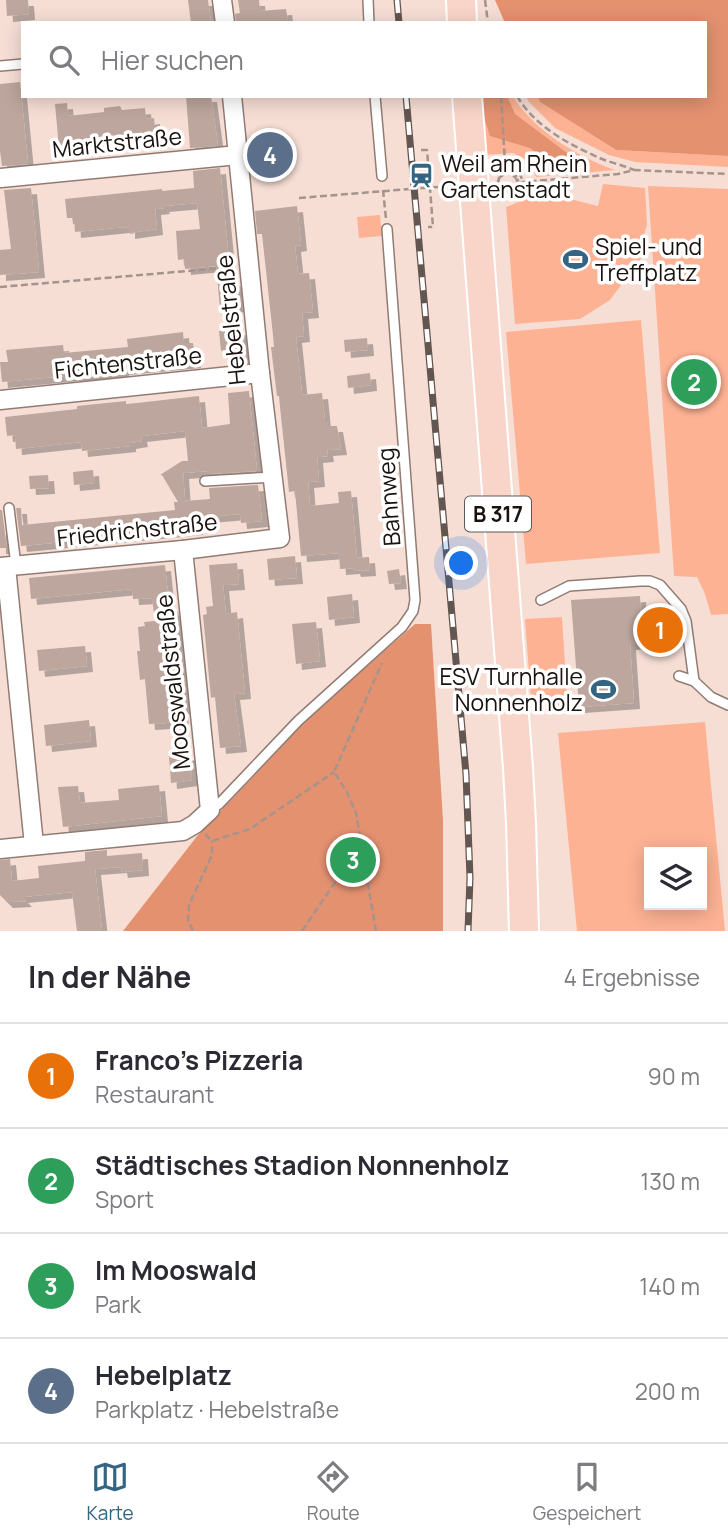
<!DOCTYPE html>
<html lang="de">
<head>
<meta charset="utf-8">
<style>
	body { margin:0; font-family:Manrope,sans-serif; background:#f2f2f3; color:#2b2b33 }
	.controls { position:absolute; right:21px; bottom:21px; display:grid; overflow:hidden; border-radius:0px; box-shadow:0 4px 18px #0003 }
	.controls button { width:63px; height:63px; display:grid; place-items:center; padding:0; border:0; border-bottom:2px solid #e1e1e2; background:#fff; color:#2b2b33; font:35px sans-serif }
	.you { position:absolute; left:462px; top:564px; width:24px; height:24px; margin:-18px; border:5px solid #fff; border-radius:50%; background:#1a73e8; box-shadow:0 0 0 10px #1a73e833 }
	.badge { display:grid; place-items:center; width:46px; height:46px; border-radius:50%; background:#336583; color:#fff; font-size:23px; font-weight:700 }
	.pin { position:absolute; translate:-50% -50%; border:4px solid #fff; box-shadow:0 2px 7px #0006 }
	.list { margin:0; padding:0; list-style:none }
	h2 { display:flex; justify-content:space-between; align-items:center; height:91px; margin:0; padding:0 28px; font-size:30px }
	h2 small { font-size:23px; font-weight:400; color:#7c7c81 }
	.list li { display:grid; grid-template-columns:46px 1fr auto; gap:21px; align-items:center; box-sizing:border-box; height:105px; padding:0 28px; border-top:2px solid #e1e1e2 }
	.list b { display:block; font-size:26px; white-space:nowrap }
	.list p { margin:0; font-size:23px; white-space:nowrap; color:#7c7c81 }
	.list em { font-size:23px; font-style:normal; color:#7c7c81 }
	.icon { flex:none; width:38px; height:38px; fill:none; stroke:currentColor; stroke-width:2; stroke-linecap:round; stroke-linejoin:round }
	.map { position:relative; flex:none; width:728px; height:931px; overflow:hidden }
	.search { position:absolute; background:#fff; box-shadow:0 4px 18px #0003; left:21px; right:21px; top:21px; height:77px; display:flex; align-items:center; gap:18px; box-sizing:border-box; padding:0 24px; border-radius:0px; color:#7c7c81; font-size:26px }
	.sheet { height:511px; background:#fff }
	nav { display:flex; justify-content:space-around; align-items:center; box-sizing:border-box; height:98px; border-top:2px solid #e1e1e2; background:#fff; font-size:19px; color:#7c7c81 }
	nav a { display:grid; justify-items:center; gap:4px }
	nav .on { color:#336583 }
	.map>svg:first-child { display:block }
	.green { fill:#fdb294; fill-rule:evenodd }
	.forest { fill:#e49170 }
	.building { fill:#bca69d; filter:url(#shadow) }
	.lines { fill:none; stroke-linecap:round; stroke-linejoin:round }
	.service-casing { stroke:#917c74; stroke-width:12 }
	.minor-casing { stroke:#917c74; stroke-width:21 }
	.primary-casing { stroke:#fff; stroke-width:32 }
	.path { stroke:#a5938c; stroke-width:2.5; stroke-dasharray:7 3.5; stroke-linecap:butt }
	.service { stroke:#fff; stroke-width:9 }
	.minor { stroke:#fff; stroke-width:18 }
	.primary { stroke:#f8d5c8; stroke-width:28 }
	.rail-casing { stroke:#635650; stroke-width:7 }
	.rail { stroke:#fff; stroke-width:4.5; stroke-dasharray:13; stroke-linecap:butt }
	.path-bridge { stroke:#a5938c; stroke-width:2.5; stroke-dasharray:7 3.5; stroke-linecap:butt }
	.labels { text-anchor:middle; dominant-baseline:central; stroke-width:7; stroke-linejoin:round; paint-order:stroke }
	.shield { fill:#fff; stroke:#5e5956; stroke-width:2 }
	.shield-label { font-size:21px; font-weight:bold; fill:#19120e }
	.street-label { font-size:23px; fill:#19120e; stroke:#fff }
	.poi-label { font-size:23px; fill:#19120e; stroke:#fff; text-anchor:start }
</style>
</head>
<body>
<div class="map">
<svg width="728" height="931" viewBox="0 0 728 931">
	<defs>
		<filter id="shadow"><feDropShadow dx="6" dy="6" stdDeviation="0" flood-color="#0004"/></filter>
	</defs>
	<rect width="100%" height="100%" fill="#f6ded5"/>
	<!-- green -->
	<g class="green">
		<path d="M478,96h35c20,34 65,61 102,74l-79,7 -8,-16 -15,-8 -31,2z"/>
		<path d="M526,96h12l2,6 76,48 112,6v11l-93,-5 -26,-7 -54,-27 -26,-26z"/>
		<path d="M603,184l42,4 2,37 -8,26 6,2 -35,47 -30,19 -65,5 -9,-117c12,-4 17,-7 24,-18l68,17z"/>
		<path d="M648,186l80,3v425l-17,1 -6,-21 -8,-17 -23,-1z"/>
		<path d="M380,215l2,21 -23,2 -2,-21z"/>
		<path d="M641,320l19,233 -134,11 -20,-232z"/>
		<path d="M562,617l6,94 -36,2 -7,-94z"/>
		<path d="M705,722l20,209h-148l-19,-198zM649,852h53v53h-53z"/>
	</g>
	<!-- forest -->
	<g class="forest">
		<path d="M495,0h233v156l-112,-6 -76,-48 -2,-6h167v-73h-200z"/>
		<path d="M482,96h25l8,18 60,45 -22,7 -23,-18 -40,-12 -7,-22z"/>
		<path d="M415,624h16l12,197v110h-320l75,-96 110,-117z"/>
	</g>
	<!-- building -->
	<g class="building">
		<path d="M6,0h22l1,14 -22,2z"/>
		<path d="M188,0h20l3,23h-20z"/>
		<path d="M238,0h21l1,11 26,-2 2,12 -12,2h-40l-1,-9 5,-1z"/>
		<path d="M20,82l8,82 -26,2 -2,-15v-67z"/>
		<path d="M186,96h25l7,50 -28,2z"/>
		<path d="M67,103l1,13 36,-4v-4l16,-2 2,4 23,-2 1,11 8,-1 2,20 -97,10 -4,-44z"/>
		<path d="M220,168l11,113 6,-1 3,26 -20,2 -4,-42 -31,3 -1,-10 -6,1 -2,-29 24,-2 -3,-26 -34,3 1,2 -9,1 2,20 -28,4v-6l-5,1v-1l-49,5 -1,-14h-7l-2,-19 97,-10v2l32,-3 -1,-17z"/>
		<path d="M31,188l8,84 -39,3v-25l11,-1 -7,-59z"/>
		<path d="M297,206l4,39 -6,1 3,28 11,-1 4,39 -11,1 2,23 -8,1 6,58 20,-2 3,29h3v4h9l4,23 -14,1 1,6 -11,1 2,24 -11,1 2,24 29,-3 -1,-11 13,-1 6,67 12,-1 1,13 -15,1 -1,-3 -14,1 -1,-16 -38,3 -6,-65 -6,1 -9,-85 -1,-11h-2l-6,-49h3l-1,-12 -11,-101h-5l-2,-23z"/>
		<path d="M242,329l3,28 -20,2 -1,-9 -3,1 -2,-20z"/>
		<path d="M183,332l1,11h9l2,19 -72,7v3l-49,5v-2l-72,7 -2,-20h8l-2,-12 57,-5 1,8 64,-6 -1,-8z"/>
		<path d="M367,338l1,12 -23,2 -1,-12z"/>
		<path d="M370,373l1,12 -23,3 -1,-12z"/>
		<path d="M249,391l8,80 -50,3v-3l-24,2 2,28 25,-2 -1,-11 49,-3 4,36 -21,2 -1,-9 -44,4 1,11 -176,17 -5,-38h5l1,17 153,-15 -1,-8h4l-16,-27h-2l22,-14h6l-3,-30 -44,5 1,5 -12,2v3l-48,5 -1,-9 -65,7 -1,-14 -8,1 -2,-19 72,-8v-3l49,-5v3l11,-1 62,-7 3,32 28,-4 -2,-31z"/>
		<path d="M93,470l1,13 -20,2 -1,-13z"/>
		<path d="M48,475l1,13 -19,1 -1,-13z"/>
		<path d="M0,510h2l5,38h-7z"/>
		<path d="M295,556l2,22 -28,2 -2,-21z"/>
		<path d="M237,563l2,21 -16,1 3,29 11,-2 8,81 -11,1 7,52 -21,2 -5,-51 -4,1 -8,-83 4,-1 -1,-7 7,-1 -4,-41z"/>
		<path d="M165,565l4,40h3l1,5h2l10,98h-3l1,14 -34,2 -4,-45 -5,1 -3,-29h3l-2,-24 7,-1 -1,-4 11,-1 -3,-23 -19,1 -1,-10 -101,10 -2,-21z"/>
		<path d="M399,569l2,14 -12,1 -2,-13z"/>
		<path d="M352,594l2,23 -25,3 -2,-23z"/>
		<path d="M640,596l1,22 35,-3 2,24 -13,1v1l-35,3 4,59 -55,4 -8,-107z"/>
		<path d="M316,622l4,39 -24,3 -4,-40z"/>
		<path d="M85,646l2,20 -48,5 -2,-21z"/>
		<path d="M89,720l2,21 -45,5 -2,-21z"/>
		<path d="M190,754l2,26 -21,3 -2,-27z"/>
		<path d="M159,785l3,31 -99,11 -5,-40 20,-1 2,17 39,-3 -1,-11z"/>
		<path d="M107,850v6l35,-3 1,17 -21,2 -1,-5 -26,2 7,62h-25l-5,-39 -50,5 4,4 -19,1 -7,-7v-35l10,-1 2,22 27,-3 -1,-12 47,-5v-9z"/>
	</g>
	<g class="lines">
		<defs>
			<g id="service">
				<path d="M368,0l1,23"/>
				<path d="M0,66l23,-2"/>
				<path d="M375,96l7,80"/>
				<path d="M205,481l68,-4"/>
				<path d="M9,508l7,58"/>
				<path d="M541,600l28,-14 71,-5h10l10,4 21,24 5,12 8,60"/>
				<path d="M679,676l15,5 17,16 17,8"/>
				<path d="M210,810l9,-6 79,-83 104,-94 11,-16 2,-11 -28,-371"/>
			</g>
			<g id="minor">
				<path d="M222,0l3,23"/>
				<path d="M1,178l237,-23"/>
				<path d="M0,400l260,-27"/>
				<path d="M0,567l183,-17 97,-12 -20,-165 -28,-277"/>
				<path d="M6,567l28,278"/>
				<path d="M0,849l183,-18 12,-7 15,-14 -27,-260"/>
			</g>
			<g id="primary">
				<path d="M461,0l1,23"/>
				<path d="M467,96l51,672 3,55 3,108"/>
			</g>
		</defs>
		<!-- service casing -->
		<use href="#service" class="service-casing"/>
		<!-- minor casing -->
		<use href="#minor" class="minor-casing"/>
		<!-- primary casing -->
		<use href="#primary" class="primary-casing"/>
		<!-- path -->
		<g class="path">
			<path d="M485,0l3,23"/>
			<path d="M501,96l4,67c10,4 15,9 18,19"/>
			<path d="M517,96c18,31 53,49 85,63 10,4 21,6 32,11"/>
			<path d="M421,150h6l6,77h-5"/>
			<path d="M494,183h4c3,-15 22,-12 20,1 -2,14 -25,7 -19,-6 2,-3 5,-5 9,-6 18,0 6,30 -7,17 -2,-3 -4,-7 -2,-10 4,-12 17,-5 19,4l5,-1 95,-8 16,-4 94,4"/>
			<path d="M383,190l3,29"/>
			<path d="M299,198l111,-9"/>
			<path d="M0,287l234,-20"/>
			<path d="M205,834l7,7 38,-12 84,-57"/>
			<path d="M193,931l-5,-11 1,-15 23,-50v-14"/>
			<path d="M302,931l59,-87"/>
			<path d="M376,931l-20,-118 -9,-21 -13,-20 48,-109"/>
		</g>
		<!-- service -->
		<use href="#service" class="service"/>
		<!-- minor -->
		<use href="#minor" class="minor"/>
		<!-- primary -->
		<use href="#primary" class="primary"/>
		<defs>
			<g id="rail">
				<path d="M397,0l2,23"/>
				<path d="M406,96l60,678 4,104 -2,53"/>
			</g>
		</defs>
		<!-- rail casing -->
		<use href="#rail" class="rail-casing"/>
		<!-- rail -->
		<use href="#rail" class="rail"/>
		<!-- path-bridge -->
		<path class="path-bridge" d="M410,189l83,-6"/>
	</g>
	<!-- icons -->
	<defs>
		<symbol id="station-bare" viewBox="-9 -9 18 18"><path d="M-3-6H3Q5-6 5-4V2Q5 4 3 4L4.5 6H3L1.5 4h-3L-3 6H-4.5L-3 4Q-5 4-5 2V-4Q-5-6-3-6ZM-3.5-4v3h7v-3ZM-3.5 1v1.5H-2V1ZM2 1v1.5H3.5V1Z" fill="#336583" stroke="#fff" stroke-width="2.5" paint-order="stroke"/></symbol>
		<symbol id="stadium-bare" viewBox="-9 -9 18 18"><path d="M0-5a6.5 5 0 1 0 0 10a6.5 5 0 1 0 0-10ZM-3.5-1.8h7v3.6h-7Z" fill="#336583" stroke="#fff" stroke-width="2.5" paint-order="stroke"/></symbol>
	</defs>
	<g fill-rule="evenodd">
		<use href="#station-bare" x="404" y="158" width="35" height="35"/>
		<use href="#stadium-bare" x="558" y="242" width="35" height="35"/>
		<use href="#stadium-bare" x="586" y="672" width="35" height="35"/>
	</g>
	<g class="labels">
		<!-- shield labels -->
		<rect class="shield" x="465" y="496.5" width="66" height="35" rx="5"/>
		<g class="shield-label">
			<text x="498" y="514">B 317</text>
		</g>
		<!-- street labels -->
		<g class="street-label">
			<text transform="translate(117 142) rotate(-6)">Marktstraße</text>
			<text transform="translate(230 320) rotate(-96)">Hebelstraße</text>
			<text transform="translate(128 362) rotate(-6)">Fichtenstraße</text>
			<text transform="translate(388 497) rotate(-94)">Bahnweg</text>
			<text transform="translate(137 529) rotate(-6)">Friedrichstraße</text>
			<text transform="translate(172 682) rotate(-96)">Mooswaldstraße</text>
		</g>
		<!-- poi labels -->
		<g class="poi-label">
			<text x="441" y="163">Weil am Rhein<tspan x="441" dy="26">Gartenstadt</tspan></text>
			<text x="595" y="246">Spiel- und<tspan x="595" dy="26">Treffplatz</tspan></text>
			<text x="583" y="676" text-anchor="end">ESV Turnhalle<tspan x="583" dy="26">Nonnenholz</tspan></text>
		</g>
	</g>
</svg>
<div class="controls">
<button><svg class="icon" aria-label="layers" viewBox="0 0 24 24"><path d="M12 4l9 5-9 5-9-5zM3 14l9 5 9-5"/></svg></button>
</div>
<div class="you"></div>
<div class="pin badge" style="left:660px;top:630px;background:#e8710a">1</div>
<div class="pin badge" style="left:694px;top:382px;background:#2e9e5b">2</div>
<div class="pin badge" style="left:353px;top:860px;background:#2e9e5b">3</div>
<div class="pin badge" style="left:270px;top:155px;background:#5c6f8a">4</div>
<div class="search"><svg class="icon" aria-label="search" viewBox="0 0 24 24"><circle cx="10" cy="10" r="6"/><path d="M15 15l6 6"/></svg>Hier suchen</div>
</div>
<section class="sheet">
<h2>In der Nähe<small>4 Ergebnisse</small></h2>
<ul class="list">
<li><span class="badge" style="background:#e8710a">1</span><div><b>Franco's Pizzeria</b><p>Restaurant</p></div><em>90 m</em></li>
<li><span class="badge" style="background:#2e9e5b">2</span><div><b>Städtisches Stadion Nonnenholz</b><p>Sport</p></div><em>130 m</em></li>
<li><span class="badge" style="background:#2e9e5b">3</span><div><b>Im Mooswald</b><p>Park</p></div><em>140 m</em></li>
<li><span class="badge" style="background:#5c6f8a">4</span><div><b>Hebelplatz</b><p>Parkplatz · Hebelstraße</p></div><em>200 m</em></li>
</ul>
</section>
<nav>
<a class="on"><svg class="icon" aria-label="map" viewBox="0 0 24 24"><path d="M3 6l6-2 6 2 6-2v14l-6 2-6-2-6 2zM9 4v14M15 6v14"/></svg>Karte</a>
<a><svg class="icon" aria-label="directions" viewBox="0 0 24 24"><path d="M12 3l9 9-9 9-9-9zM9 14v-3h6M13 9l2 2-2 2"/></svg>Route</a>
<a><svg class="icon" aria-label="saved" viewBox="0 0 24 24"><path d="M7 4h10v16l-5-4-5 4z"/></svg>Gespeichert</a>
</nav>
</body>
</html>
